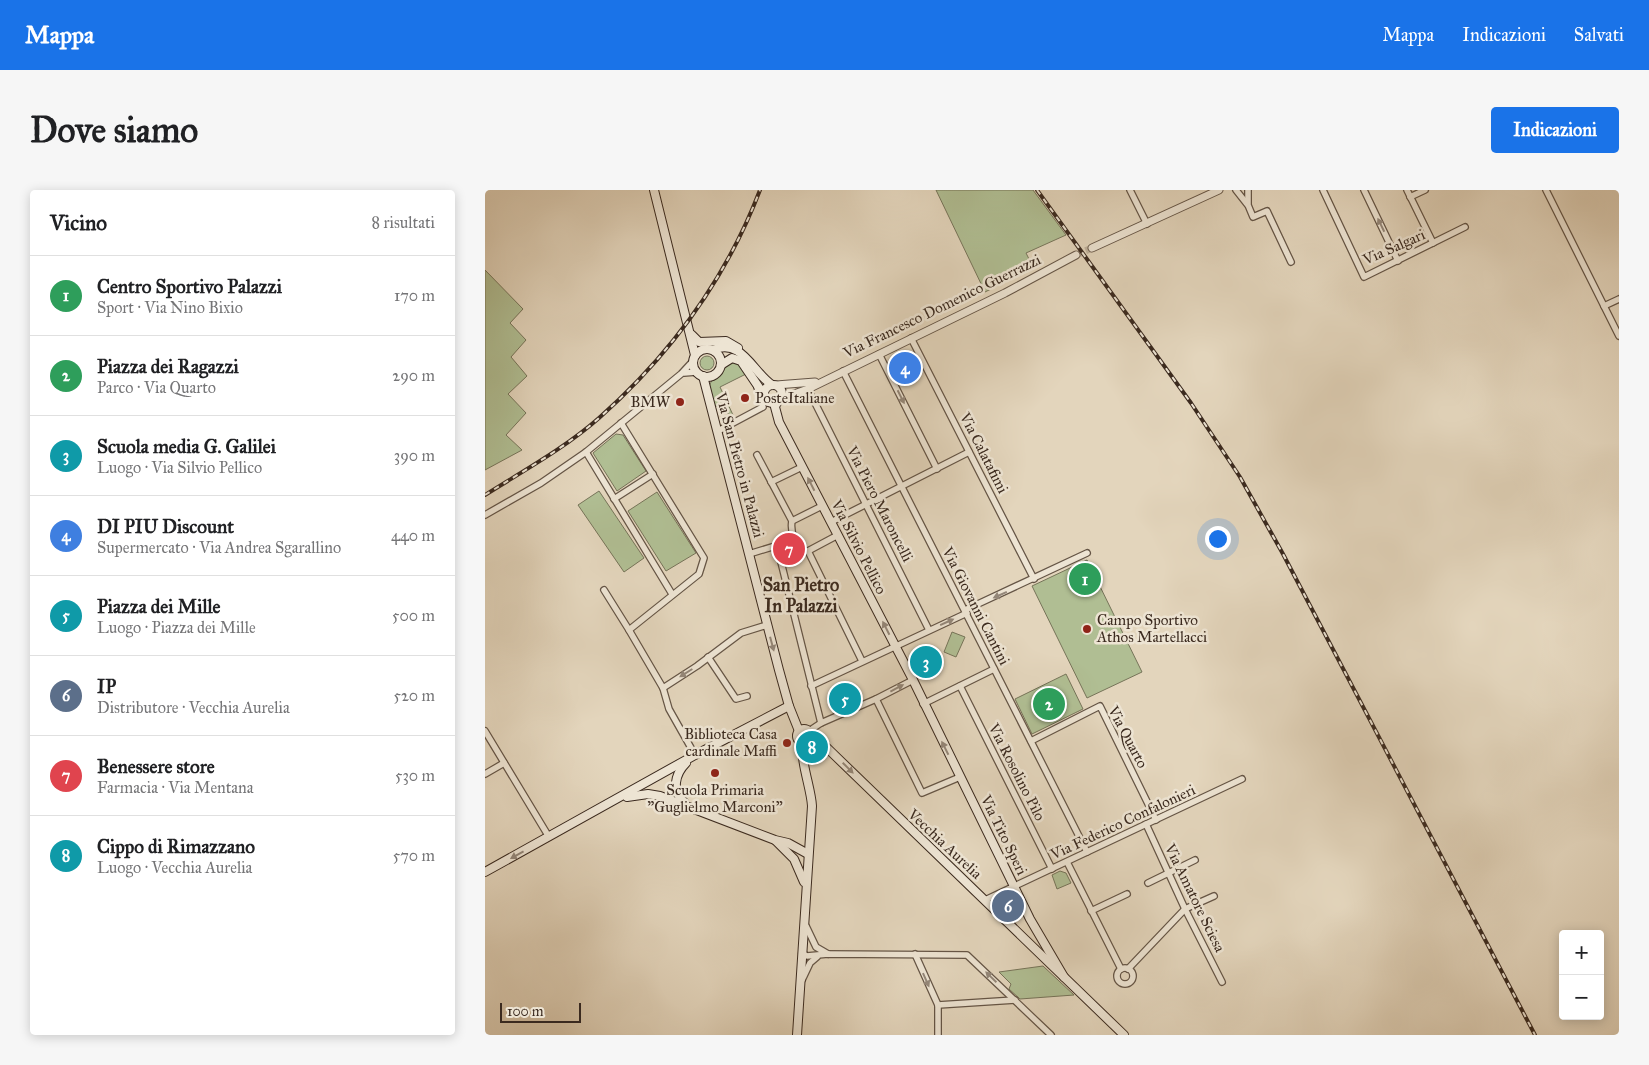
<!DOCTYPE html>
<html lang="it">
<head>
<meta charset="utf-8">
<style>
	body { margin:0; font-family:"IM FELL Great Primer",serif; background:#f6f6f6; color:#202124 }
	.controls { position:absolute; right:15px; bottom:15px; display:grid; overflow:hidden; border-radius:5px; box-shadow:0 2px 12px #0003 }
	.controls button { width:45px; height:45px; display:grid; place-items:center; padding:0; border:0; border-bottom:1px solid #e0e0e0; background:#fff; color:#202124; font:25px sans-serif }
	.scale { position:absolute; left:15px; bottom:12px; width:81px; box-sizing:border-box; padding-left:5px; border:2px solid #3b2a1f; border-top:0; font-size:14px; line-height:18px; white-space:nowrap; color:#3b2a1f; -webkit-text-stroke:4px #ede4d3; paint-order:stroke }
	.you { position:absolute; left:732px; top:348px; width:18px; height:18px; margin:-12px; border:4px solid #fff; border-radius:50%; background:#1a73e8; box-shadow:0 0 0 8px #1a73e833 }
	.badge { display:grid; place-items:center; width:32px; height:32px; border-radius:50%; background:#1a73e8; color:#fff; font-size:16px; font-weight:700 }
	.pin { position:absolute; translate:-50% -50%; border:2px solid #fff; box-shadow:0 1px 5px #0006 }
	.list { margin:0; padding:0; list-style:none }
	h2 { display:flex; justify-content:space-between; align-items:center; height:65px; margin:0; padding:0 20px; font-size:21px }
	h2 small { font-size:16px; font-weight:400; color:#757577 }
	.list li { display:grid; grid-template-columns:32px 1fr auto; gap:15px; align-items:center; box-sizing:border-box; height:80px; padding:0 20px; border-top:1px solid #e0e0e0 }
	.list b { display:block; font-size:19px; white-space:nowrap }
	.list p { margin:0; font-size:16px; white-space:nowrap; color:#757577 }
	.list em { font-size:16px; font-style:normal; color:#757577 }
	.map { position:relative; flex:none; width:1134px; height:845px; overflow:hidden; border-radius:5px }
	header { display:flex; align-items:center; gap:30px; box-sizing:border-box; height:70px; padding:0 25px; background:#1a73e8; color:#fff }
	header strong { font-size:24px }
	nav { display:flex; gap:28px; margin-inline-start:auto; font-size:18px }
	.intro { display:flex; align-items:center; justify-content:space-between; box-sizing:border-box; height:120px; padding:0 30px }
	h1 { margin:0; font-size:35px }
	.button { padding:12px 22px; border-radius:5px; background:#1a73e8; color:#fff; font-size:18px; font-weight:700 }
	main { display:flex; gap:30px; padding:0 30px }
	aside { flex:1; background:#fff; border-radius:5px; box-shadow:0 2px 12px #0003 }
	.map>svg:first-child { display:block }
	.green { fill:#b0be93; stroke:#767459 }
	.lines { fill:none; stroke-linecap:round; stroke-linejoin:round }
	.tertiary-tunnel { stroke:#c1b39d; stroke-width:7; stroke-dasharray:7 3.5; stroke-linecap:butt }
	.minor-casing { stroke:#655546; stroke-width:8 }
	.tertiary-casing { stroke:#655546; stroke-width:9 }
	.secondary-casing { stroke:#3b2a1f; stroke-width:10 }
	.minor { stroke:#ede4d3; stroke-width:5.5 }
	.tertiary { stroke:#ede4d3; stroke-width:7 }
	.secondary { stroke:#ede4d3; stroke-width:8 }
	.rail-casing { stroke:#3b2a1f; stroke-width:4 }
	.rail { stroke:#ede4d3; stroke-width:2; stroke-dasharray:5.5; stroke-linecap:butt }
	.oneway { fill:#948779 }
	.poi-dot { fill:#8f2418; stroke:#ede4d3; stroke-width:2 }
	.labels { text-anchor:middle; dominant-baseline:central; stroke-width:5; stroke-linejoin:round; paint-order:stroke }
	.street-label { font-size:15px; fill:#3b2a1f; stroke:#ede4d3 }
	.poi-label { font-size:15px; fill:#3b2a1f; stroke:#ede4d3; text-anchor:start }
	.quarter-label { font-size:18px; font-weight:bold; fill:#3b2a1f; stroke:#ede4d3 }
</style>
</head>
<body>
<header>
<strong>Mappa</strong>
<nav><a>Mappa</a><a>Indicazioni</a><a>Salvati</a></nav>
</header>
<div class="intro"><h1>Dove siamo</h1><a class="button">Indicazioni</a></div>
<main>
<aside>
<h2>Vicino<small>8 risultati</small></h2>
<ul class="list">
<li><span class="badge" style="background:#2e9e5b">1</span><div><b>Centro Sportivo Palazzi</b><p>Sport · Via Nino Bixio</p></div><em>170 m</em></li>
<li><span class="badge" style="background:#2e9e5b">2</span><div><b>Piazza dei Ragazzi</b><p>Parco · Via Quarto</p></div><em>290 m</em></li>
<li><span class="badge" style="background:#0f9aa8">3</span><div><b>Scuola media G. Galilei</b><p>Luogo · Via Silvio Pellico</p></div><em>390 m</em></li>
<li><span class="badge" style="background:#3f7fe0">4</span><div><b>DI PIU Discount</b><p>Supermercato · Via Andrea Sgarallino</p></div><em>440 m</em></li>
<li><span class="badge" style="background:#0f9aa8">5</span><div><b>Piazza dei Mille</b><p>Luogo · Piazza dei Mille</p></div><em>500 m</em></li>
<li><span class="badge" style="background:#5c6f8a">6</span><div><b>IP</b><p>Distributore · Vecchia Aurelia</p></div><em>520 m</em></li>
<li><span class="badge" style="background:#e0444e">7</span><div><b>Benessere store</b><p>Farmacia · Via Mentana</p></div><em>530 m</em></li>
<li><span class="badge" style="background:#0f9aa8">8</span><div><b>Cippo di Rimazzano</b><p>Luogo · Vecchia Aurelia</p></div><em>570 m</em></li>
</ul>
</aside>
<div class="map">
<svg width="1134" height="845" viewBox="0 0 1134 845">
	<rect width="100%" height="100%" fill="#e3d5bc"/>
	<filter id="stains"><feTurbulence type="fractalNoise" baseFrequency=".004" numOctaves="4"/><feColorMatrix values="0 0 0 0 .2 0 0 0 0 .09 0 0 0 0 .02 0 0 0 .5 -.17"/></filter>
	<radialGradient id="worn" r=".72"><stop offset=".6" stop-color="#630" stop-opacity="0"/><stop offset="1" stop-color="#630" stop-opacity=".3"/></radialGradient>
	<!-- green -->
	<g class="green">
		<path d="M451,0h97l33,45 -40,18 4,8 -35,18 2,7 -12,6z"/>
		<path d="M0,80l38,39 -13,14 16,17 -15,17 16,19 -19,18 18,19 -20,22 16,15 -37,20z"/>
		<circle cx="222" cy="173" r="7"/>
		<path d="M243,172h11l7,12 -26,13 13,28c-13,-2 -29,-16 -23,-31 2,-5 6,-5 9,-8 4,-4 6,-10 9,-14z"/>
		<path d="M131,244l7,1 23,36 -29,20 -24,-38z"/>
		<path d="M114,301l45,67 -20,14 -46,-67z"/>
		<path d="M172,302l39,61 -30,18 -38,-60z"/>
		<path d="M602,370l55,112 -55,26 -55,-112z"/>
		<path d="M467,442l13,5 -9,20 -12,-5z"/>
		<path d="M581,484l17,35 -51,25 -17,-35z"/>
		<path d="M575,681l6,2 5,10 -14,6 -5,-14z"/>
		<path d="M558,776l31,29 -54,4 -11,-10 2,-5 -12,-12z"/>
	</g>
	<g class="lines">
		<!-- tertiary-tunnel -->
		<path class="tertiary-tunnel" d="M591,65l16,-7"/>
		<defs>
			<g id="minor">
				<path d="M645,0l17,34"/>
				<path d="M751,0l11,14"/>
				<path d="M763,0v15l5,12 14,-6 24,51"/>
				<path d="M838,0l41,87 101,-50"/>
				<path d="M879,0l34,71"/>
				<path d="M922,0l26,53"/>
				<path d="M1061,0l73,146"/>
				<path d="M925,7l15,-7"/>
				<path d="M1119,116l15,-7"/>
				<path d="M426,148l123,241"/>
				<path d="M394,164l58,115"/>
				<path d="M358,181l244,481"/>
				<path d="M199,183l12,-1"/>
				<path d="M323,199l121,241"/>
				<path d="M136,233l83,135 -5,16 -70,56 34,58 6,21 26,46"/>
				<path d="M233,241l45,-24 -6,-20"/>
				<path d="M101,262l86,142"/>
				<path d="M272,265l35,66"/>
				<path d="M286,292l31,-15"/>
				<path d="M129,309l39,-25"/>
				<path d="M337,316l-30,15c-2,9 3,24 10,30h6l30,-16"/>
				<path d="M0,325l56,-32 45,-31 95,-78 12,-13"/>
				<path d="M346,332l138,-70"/>
				<path d="M292,356l44,177"/>
				<path d="M323,361l54,110"/>
				<path d="M264,364l46,-14"/>
				<path d="M119,400l25,40"/>
				<path d="M480,420l122,-57"/>
				<path d="M223,467l28,42 11,-3"/>
				<path d="M326,496l156,-73"/>
				<path d="M475,496l92,183"/>
				<path d="M178,498l34,-22 44,-33 26,-8"/>
				<path d="M391,509l46,94 38,-16"/>
				<path d="M438,514l71,-35"/>
				<path d="M0,541l64,106"/>
				<path d="M324,541l12,-8 55,-24 37,-19"/>
				<path d="M546,551l69,-35 56,114"/>
				<path d="M0,584l19,-11"/>
				<path d="M661,634l39,85 37,73"/>
				<path d="M582,672l54,107"/>
				<path d="M663,693l47,-23"/>
				<path d="M500,710l257,-121"/>
				<path d="M606,721l36,-17"/>
				<path d="M321,736l10,21 12,7"/>
				<path d="M317,763l5,3 21,-2 139,1 84,80"/>
				<path d="M430,764l23,51v30"/>
				<circle cx="640" cy="786" r="8"/>
				<path d="M643,779l57,-60 29,-13"/>
				<path d="M317,790l8,-17 7,-6"/>
				<path d="M453,815l77,-5"/>
			</g>
			<g id="tertiary">
				<path d="M607,58l127,-58"/>
				<path d="M291,195l39,-3"/>
				<path d="M295,209l28,-10 197,-96 71,-38"/>
			</g>
			<g id="secondary">
				<path d="M169,0l41,165"/>
				<path d="M207,145l7,7 27,-1 12,7"/>
				<circle cx="222" cy="173" r="14"/>
				<path d="M228,160c29,-13 40,23 59,35"/>
				<path d="M236,175l11,-7 9,3 23,34"/>
				<path d="M218,186l76,294 10,36 10,25"/>
				<circle cx="288" cy="204" r="9"/>
				<path d="M292,212l-2,5 4,15 134,258 117,239 34,58"/>
				<circle cx="319" cy="546" r="7"/>
				<path d="M325,549l14,6 300,290"/>
				<path d="M142,607l21,-3 12,2 115,44 13,3 20,11"/>
				<path d="M199,612c-13,-11 -9,-28 2,-39"/>
				<path d="M291,651l18,18 10,23"/>
				<path d="M0,682l210,-117 94,-49"/>
				<path d="M312,845l15,-229c-1,-19 -13,-47 -8,-63"/>
			</g>
		</defs>
		<!-- minor casing -->
		<use href="#minor" class="minor-casing"/>
		<!-- tertiary casing -->
		<use href="#tertiary" class="tertiary-casing"/>
		<!-- secondary casing -->
		<use href="#secondary" class="secondary-casing"/>
		<!-- minor -->
		<use href="#minor" class="minor"/>
		<!-- tertiary -->
		<use href="#tertiary" class="tertiary"/>
		<!-- secondary -->
		<use href="#secondary" class="secondary"/>
		<defs>
			<g id="rail">
				<path d="M552,0l154,213 49,74 43,77 252,481"/>
				<path d="M0,305c38,-24 80,-47 114,-77 71,-63 127,-139 161,-228"/>
			</g>
		</defs>
		<!-- rail casing -->
		<use href="#rail" class="rail-casing"/>
		<!-- rail -->
		<use href="#rail" class="rail"/>
	</g>
	<!-- one-way arrows -->
	<defs><path id="oneway-solid" d="M-6-.8H1V-3.2L6.5 0L1 3.2V.8H-6Z" transform="scale(1.25)"/></defs>
	<g class="oneway">
		<use href="#oneway-solid" transform="translate(896 35) rotate(-116)"/>
		<use href="#oneway-solid" transform="translate(416 207) rotate(63)"/>
		<use href="#oneway-solid" transform="translate(326 294) rotate(-117)"/>
		<use href="#oneway-solid" transform="translate(515 405) rotate(156)"/>
		<use href="#oneway-solid" transform="translate(462 432) rotate(-24)"/>
		<use href="#oneway-solid" transform="translate(401 438) rotate(-117)"/>
		<use href="#oneway-solid" transform="translate(287 454) rotate(75)"/>
		<use href="#oneway-solid" transform="translate(201 483) rotate(148)"/>
		<use href="#oneway-solid" transform="translate(412 498) rotate(-28)"/>
		<use href="#oneway-solid" transform="translate(460 558) rotate(-117)"/>
		<use href="#oneway-solid" transform="translate(363 578) rotate(45)"/>
		<use href="#oneway-solid" transform="translate(32 665) rotate(151)"/>
		<use href="#oneway-solid" transform="translate(506 787) rotate(-136)"/>
		<use href="#oneway-solid" transform="translate(441 790) rotate(66)"/>
	</g>
	<!-- markers -->
	<g class="poi-dot">
		<circle cx="260" cy="208" r="5"/>
		<circle cx="195" cy="212" r="5"/>
		<circle cx="602" cy="439" r="5"/>
		<circle cx="302" cy="553" r="5"/>
		<circle cx="230" cy="583" r="5"/>
	</g>
	<g class="labels">
		<!-- street labels -->
		<g class="street-label">
			<text transform="translate(909 57) rotate(-24)">Via Salgari</text>
			<text transform="translate(457 116) rotate(-26)">Via Francesco Domenico Guerrazzi</text>
			<text transform="translate(499 263) rotate(63)">Via Calatafimi</text>
			<text transform="translate(255 275) rotate(75)">Via San Pietro in Palazzi</text>
			<text transform="translate(395 314) rotate(63)">Via Piero Maroncelli</text>
			<text transform="translate(374 357) rotate(63)">Via Silvio Pellico</text>
			<text transform="translate(491 416) rotate(63)">Via Giovanni Cantini</text>
			<text transform="translate(643 547) rotate(62)">Via Quarto</text>
			<text transform="translate(532 582) rotate(63)">Via Rosolino Pilo</text>
			<text transform="translate(638 632) rotate(-25)">Via Federico Confalonieri</text>
			<text transform="translate(519 645) rotate(64)">Via Tito Speri</text>
			<text transform="translate(460 654) rotate(43)">Vecchia Aurelia</text>
			<text transform="translate(710 708) rotate(64)">Via Amatore Sciesa</text>
		</g>
		<!-- poi labels -->
		<g class="poi-label">
			<text x="270" y="208">PosteItaliane</text>
			<text x="185" y="212" text-anchor="end">BMW</text>
			<text x="612" y="430">Campo Sportivo<tspan x="612" dy="17">Athos Martellacci</tspan></text>
			<text x="292" y="544" text-anchor="end">Biblioteca Casa<tspan x="292" dy="17">cardinale Maffi</tspan></text>
			<text x="230" y="600" text-anchor="middle">Scuola Primaria<tspan x="230" dy="17">"Guglielmo Marconi"</tspan></text>
		</g>
		<!-- quarter labels -->
		<g class="quarter-label">
			<text x="316" y="395">San Pietro<tspan x="316" dy="21">In Palazzi</tspan></text>
		</g>
	</g>
	<rect width="100%" height="100%" filter="url(#stains)"/>
	<rect width="100%" height="100%" fill="url(#worn)"/>
</svg>
<div class="controls">
<button>+</button>
<button>−</button>
</div>
<div class="scale">100 m</div>
<div class="you"></div>
<div class="pin badge" style="left:600px;top:389px;background:#2e9e5b">1</div>
<div class="pin badge" style="left:564px;top:514px;background:#2e9e5b">2</div>
<div class="pin badge" style="left:441px;top:472px;background:#0f9aa8">3</div>
<div class="pin badge" style="left:420px;top:178px;background:#3f7fe0">4</div>
<div class="pin badge" style="left:360px;top:509px;background:#0f9aa8">5</div>
<div class="pin badge" style="left:523px;top:716px;background:#5c6f8a">6</div>
<div class="pin badge" style="left:304px;top:359px;background:#e0444e">7</div>
<div class="pin badge" style="left:327px;top:557px;background:#0f9aa8">8</div>
</div>
</main>
</body>
</html>
